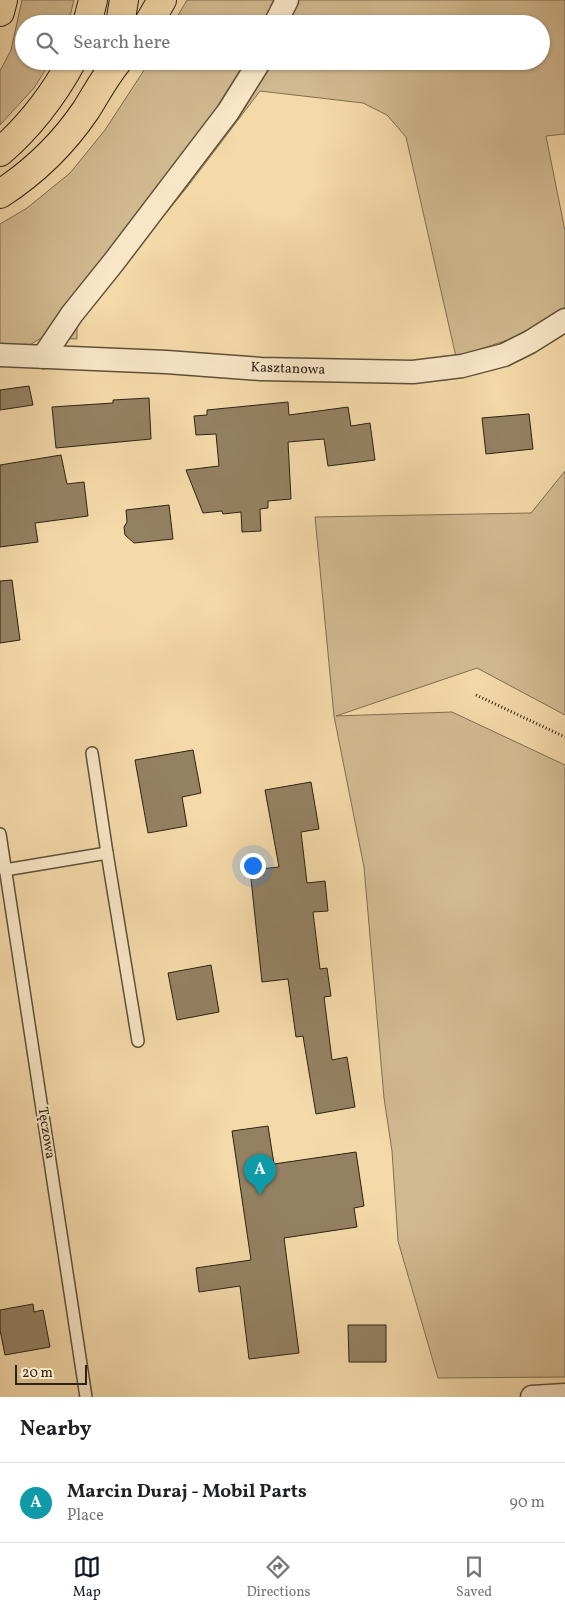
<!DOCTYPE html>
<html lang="en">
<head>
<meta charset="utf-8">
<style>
	body { margin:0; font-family:Vollkorn,serif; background:#f2f2f2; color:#202124 }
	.scale { position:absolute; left:15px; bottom:12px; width:72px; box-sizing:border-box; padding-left:5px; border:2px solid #2c2215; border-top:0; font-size:14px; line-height:18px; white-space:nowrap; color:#2c2215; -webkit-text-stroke:4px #f8e6c7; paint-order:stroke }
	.you { position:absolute; left:252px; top:865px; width:18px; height:18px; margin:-12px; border:4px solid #fff; border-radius:50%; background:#1a73e8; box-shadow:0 0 0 8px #1a73e833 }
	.badge { display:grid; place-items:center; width:32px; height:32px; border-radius:50%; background:#111827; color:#fff; font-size:16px; font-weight:700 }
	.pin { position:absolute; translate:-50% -41px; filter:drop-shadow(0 1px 2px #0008) }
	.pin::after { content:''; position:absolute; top:26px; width:18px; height:15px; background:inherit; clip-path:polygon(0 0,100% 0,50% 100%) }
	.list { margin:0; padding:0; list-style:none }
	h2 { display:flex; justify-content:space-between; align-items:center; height:65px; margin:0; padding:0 20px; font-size:21px }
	h2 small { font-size:16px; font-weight:400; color:#757577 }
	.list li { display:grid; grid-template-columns:32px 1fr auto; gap:15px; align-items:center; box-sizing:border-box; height:80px; padding:0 20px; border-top:1px solid #e0e0e0 }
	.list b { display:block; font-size:19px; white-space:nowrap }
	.list p { margin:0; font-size:16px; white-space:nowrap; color:#757577 }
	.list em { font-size:16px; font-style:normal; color:#757577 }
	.icon { flex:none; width:28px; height:28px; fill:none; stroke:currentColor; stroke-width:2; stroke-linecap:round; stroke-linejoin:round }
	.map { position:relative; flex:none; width:565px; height:1397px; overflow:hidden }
	.search { position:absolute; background:#fff; box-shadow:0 1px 4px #0004; left:15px; right:15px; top:15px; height:55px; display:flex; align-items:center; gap:12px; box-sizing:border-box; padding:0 18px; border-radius:28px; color:#757577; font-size:19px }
	.sheet { height:145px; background:#fff }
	nav { display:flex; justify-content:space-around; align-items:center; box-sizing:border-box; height:70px; border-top:1px solid #e0e0e0; background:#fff; font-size:14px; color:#757577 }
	nav a { display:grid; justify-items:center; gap:2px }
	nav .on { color:#111827 }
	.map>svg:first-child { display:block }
	.green { fill:#d2ba90; stroke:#7f6e52 }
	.building { fill:#948162; stroke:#2c2215 }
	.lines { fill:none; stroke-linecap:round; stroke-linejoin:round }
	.lane-casing { stroke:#5e503a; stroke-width:14 }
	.street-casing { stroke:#5e503a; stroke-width:25 }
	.highway-casing { stroke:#2c2215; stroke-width:30 }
	.path { stroke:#2c2215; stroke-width:3; stroke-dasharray:1 2.5; stroke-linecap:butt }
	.lane { stroke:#f8e6c7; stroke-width:11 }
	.street { stroke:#f8e6c7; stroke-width:22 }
	.highway { stroke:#f4d9a9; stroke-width:28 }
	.labels { text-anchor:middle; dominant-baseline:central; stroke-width:4.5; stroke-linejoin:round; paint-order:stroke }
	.street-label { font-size:14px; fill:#2c2215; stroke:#f8e6c7 }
</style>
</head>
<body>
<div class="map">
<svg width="565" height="1397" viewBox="0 0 565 1397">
	<rect width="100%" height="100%" fill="#f4d9a9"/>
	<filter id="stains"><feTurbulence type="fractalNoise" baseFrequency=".004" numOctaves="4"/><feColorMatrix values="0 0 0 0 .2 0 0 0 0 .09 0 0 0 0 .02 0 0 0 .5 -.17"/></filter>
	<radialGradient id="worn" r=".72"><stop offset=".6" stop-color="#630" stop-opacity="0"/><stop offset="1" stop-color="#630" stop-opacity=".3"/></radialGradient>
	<!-- green -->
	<g class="green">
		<path d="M22,0h52l-6,24h-44v37h27l-17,27 -34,37v-54l11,-21z"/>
		<path d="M187,0h378v134l-19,2 19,95v76l-18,14 -33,17 -58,19 -50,-220 -19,-22 -24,-12 -103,-12 -72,95 -111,136v17l-36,-1 -13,8h-28v-122l27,-16 43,-35 35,-43 45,-69h391v-37h-368z"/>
		<path d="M565,471v244l-88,-47 -141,48 116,-4 113,53v612l-127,1 -40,-137 -6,-90 -8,-53 -20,-231 -30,-151 -19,-199 216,-4z"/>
	</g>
	<!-- building -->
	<g class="building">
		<path d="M29,386l4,19 -33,5v-20z"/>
		<path d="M149,398l2,41 -95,9 -4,-41 61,-4v-3z"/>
		<path d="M288,402l1,13 59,-8 3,19 19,-3 5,37 -47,6 -4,-27 -36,3 3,57 -23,2v7l-8,1 1,22 -19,1 -1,-20 -18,2 -1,-3 -19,2 -17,-43 33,-4 -3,-32 -20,1 -2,-19 13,-1v-5z"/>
		<path d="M529,414l4,35 -47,5 -4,-36z"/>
		<path d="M61,455l6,29 17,-2 4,34 -53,7 3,19 -38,5v-82z"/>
		<path d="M169,505l4,34 -39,4 -9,-8 -1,-8 3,-5 -1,-12z"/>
		<path d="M12,580l8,60 -20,3v-62z"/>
		<path d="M193,750l8,43 -19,4 5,29 -39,7 -13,-73z"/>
		<path d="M311,782l8,47 -18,3 6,51 18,-2 3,30 -15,1 7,57 7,-1 4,28 -7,1 8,63 15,-3 8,50 -39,7 -13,-78 -7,1 -8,-58 -26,3 -12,-112 29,-3 -14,-77z"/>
		<path d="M211,965l8,47 -42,8 -9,-47z"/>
		<path d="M268,1126l6,38 82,-12 8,54 -10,2 3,19 -73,11 15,115 -50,6 -9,-73 -41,6 -3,-24 55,-8 -19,-129z"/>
		<path d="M33,1304l1,8 9,-2 7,37 -45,8 -5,-25v-20z"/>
		<path d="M348,1325h38v37h-37z"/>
	</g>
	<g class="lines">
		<defs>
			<g id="lane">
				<path d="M0,834l86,563"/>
				<path d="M107,853l31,188"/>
				<path d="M5,870l102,-17 -15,-100"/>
			</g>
			<g id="street">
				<path d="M275,24l12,-24"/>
				<path d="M0,355l166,7 95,7 152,3 49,-6 42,-11 26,-13 35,-22"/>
				<path d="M43,357l29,-43 41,-51 115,-151 32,-51"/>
				<path d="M532,1397l33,-2"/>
			</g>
			<g id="highway">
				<path d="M0,12l3,-12"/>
				<path d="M87,24l6,-24"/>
				<path d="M120,24l4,-24"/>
				<path d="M148,24l14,-24"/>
				<path d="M0,152c30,-26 53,-56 72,-91"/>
				<path d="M0,194c34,-22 63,-50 86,-84 10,-16 19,-33 32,-49"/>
			</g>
		</defs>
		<!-- lane casing -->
		<use href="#lane" class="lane-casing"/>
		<!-- street casing -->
		<use href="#street" class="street-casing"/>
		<!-- highway casing -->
		<use href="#highway" class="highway-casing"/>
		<!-- path -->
		<path class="path" d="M476,695l89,42"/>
		<!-- lane -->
		<use href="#lane" class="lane"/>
		<!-- street -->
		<use href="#street" class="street"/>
		<!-- highway -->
		<use href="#highway" class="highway"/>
	</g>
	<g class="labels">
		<!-- street labels -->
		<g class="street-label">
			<text transform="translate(288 369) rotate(2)">Kasztanowa</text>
			<text transform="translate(46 1133) rotate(81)">Tęczowa</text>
		</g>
	</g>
	<rect width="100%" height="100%" filter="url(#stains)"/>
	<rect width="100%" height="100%" fill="url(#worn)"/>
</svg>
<div class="scale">20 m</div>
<div class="you"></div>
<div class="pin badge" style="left:260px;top:1195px;background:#0f9aa8">A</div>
<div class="search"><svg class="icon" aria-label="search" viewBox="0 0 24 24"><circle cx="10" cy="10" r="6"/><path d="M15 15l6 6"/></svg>Search here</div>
</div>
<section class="sheet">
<h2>Nearby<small></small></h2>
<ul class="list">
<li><span class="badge" style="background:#0f9aa8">A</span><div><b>Marcin Duraj - Mobil Parts</b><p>Place</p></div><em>90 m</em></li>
</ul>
</section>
<nav>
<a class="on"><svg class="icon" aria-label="map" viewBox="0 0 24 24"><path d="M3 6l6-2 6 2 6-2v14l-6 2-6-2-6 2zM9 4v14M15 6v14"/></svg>Map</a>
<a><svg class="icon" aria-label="directions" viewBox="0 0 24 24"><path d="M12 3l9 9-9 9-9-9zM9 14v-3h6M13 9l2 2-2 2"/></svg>Directions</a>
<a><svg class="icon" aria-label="saved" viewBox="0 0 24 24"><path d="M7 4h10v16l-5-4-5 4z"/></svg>Saved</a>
</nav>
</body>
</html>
